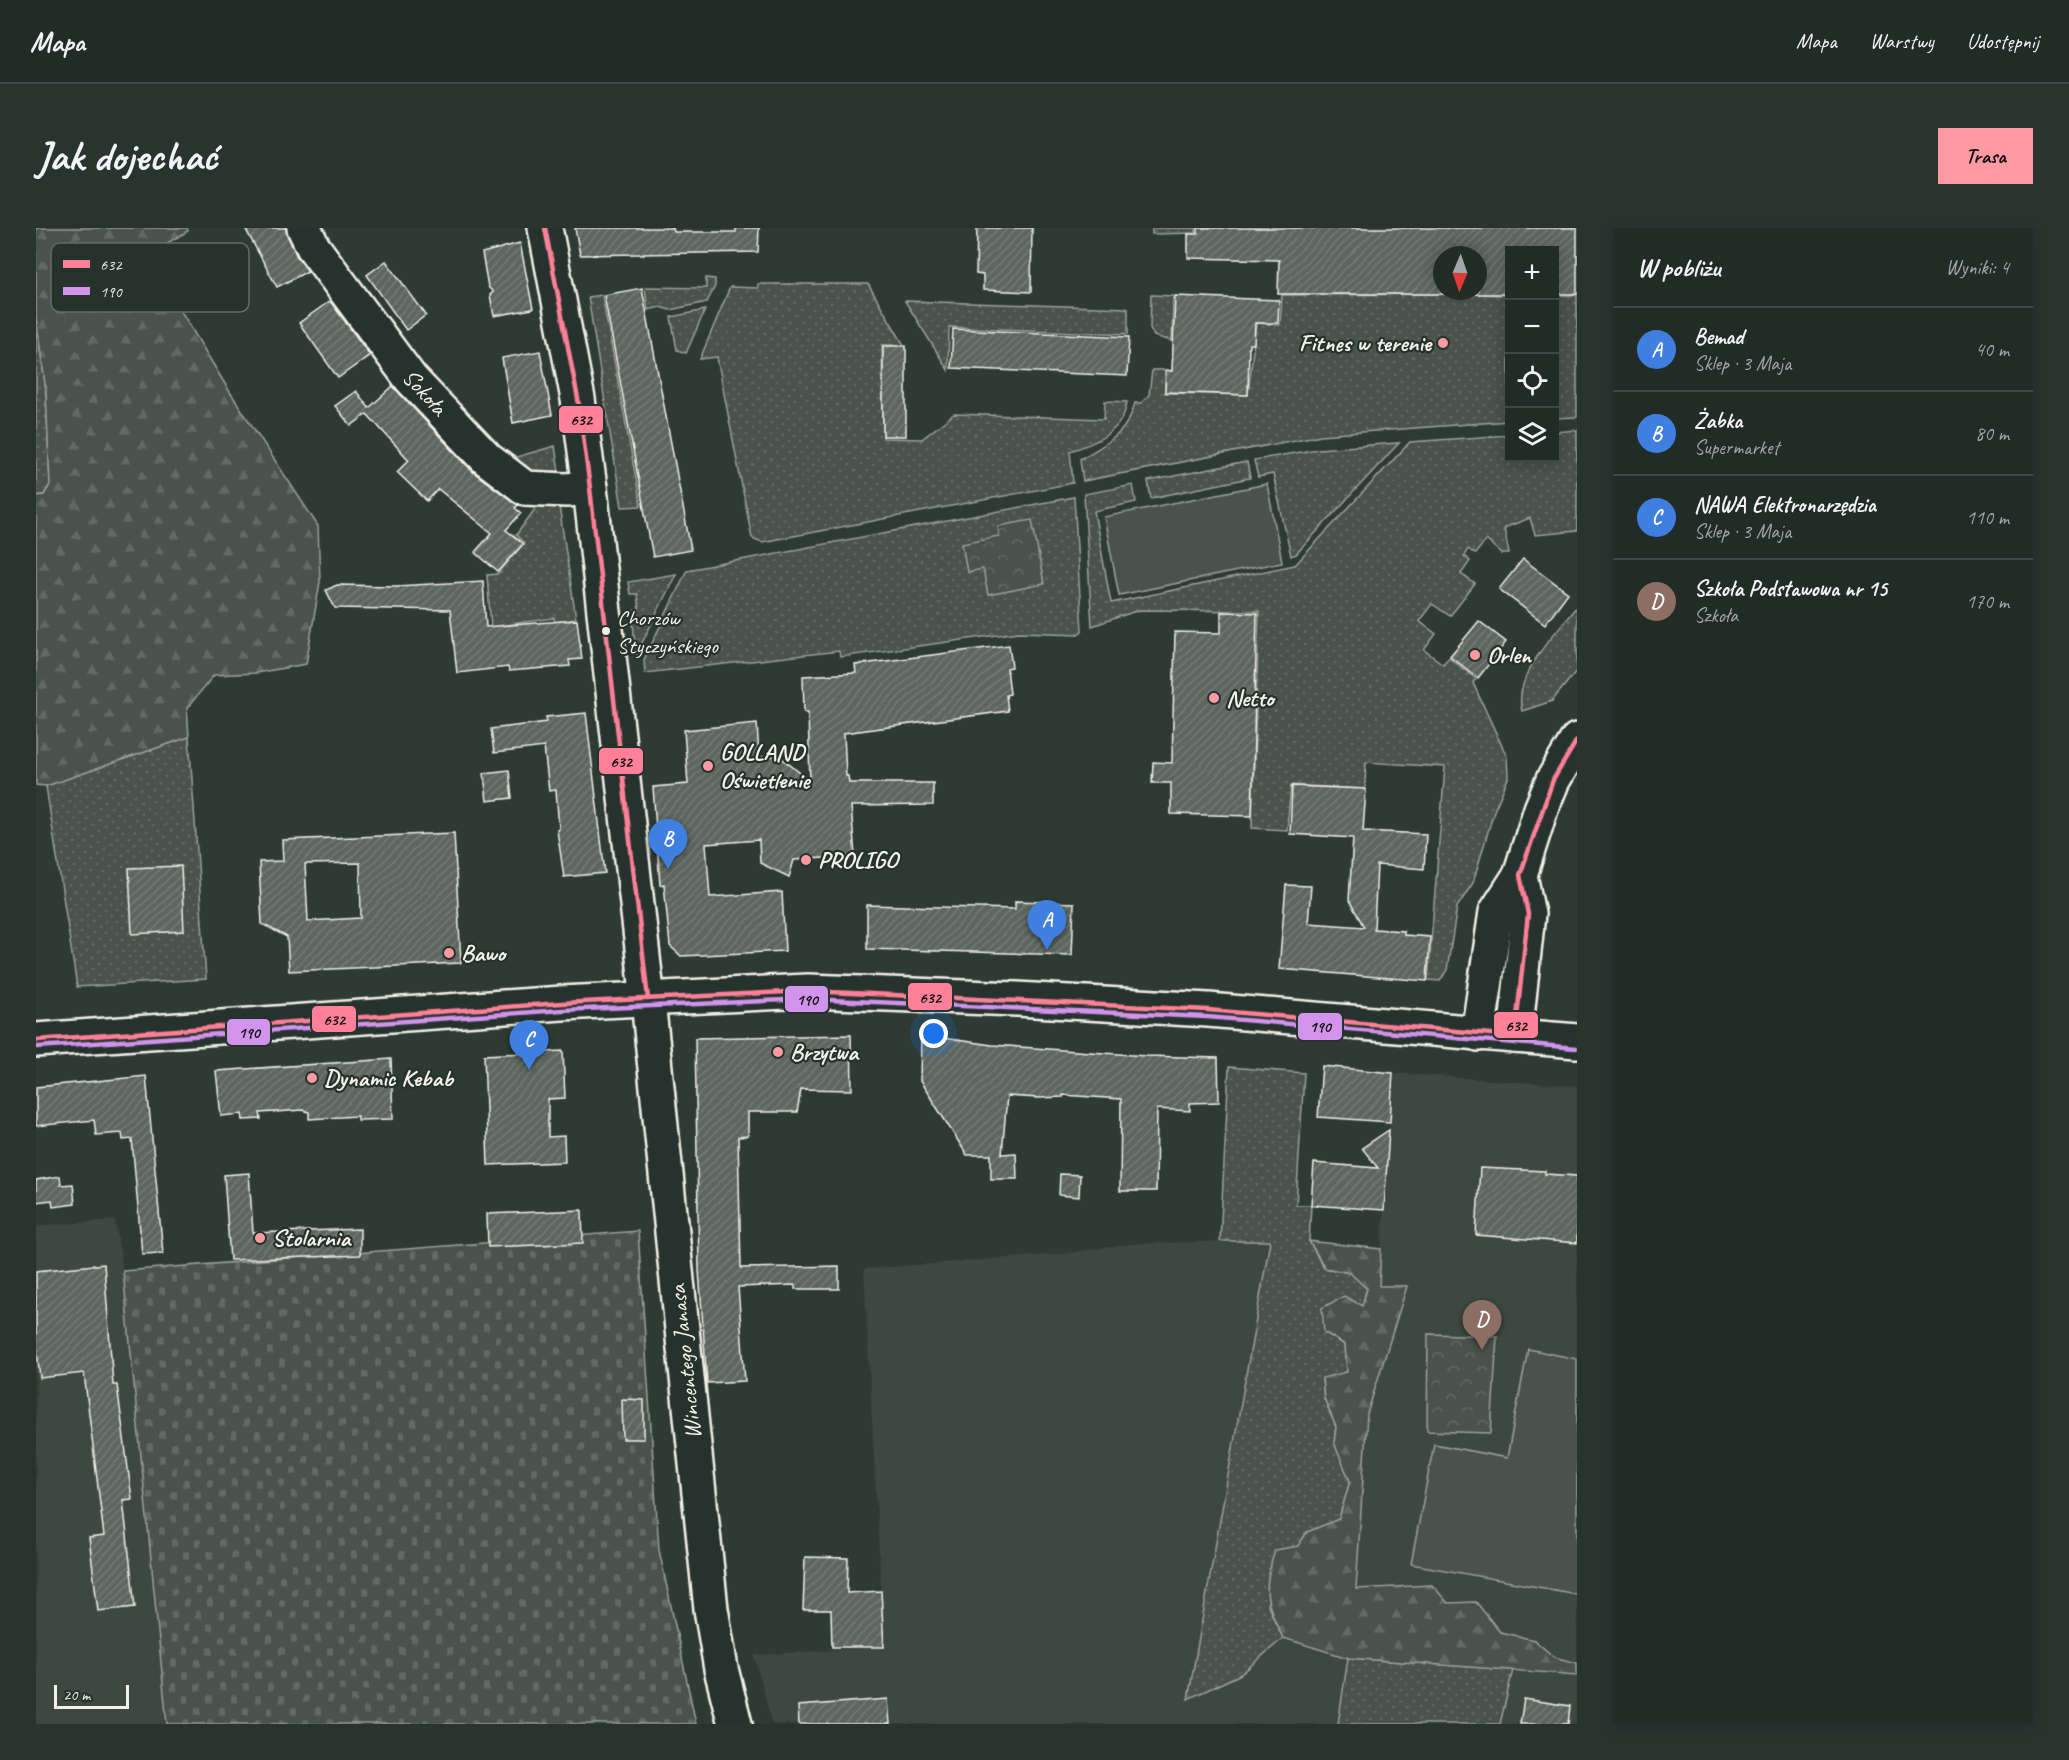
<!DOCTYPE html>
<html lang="pl">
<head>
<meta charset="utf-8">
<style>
	body { margin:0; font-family:Caveat,sans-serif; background:#2a342f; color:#f1f3f6 }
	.controls { position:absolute; right:18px; top:18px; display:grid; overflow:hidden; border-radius:0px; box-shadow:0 3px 15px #0003 }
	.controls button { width:54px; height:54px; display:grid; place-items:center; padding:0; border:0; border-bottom:2px solid #3f4844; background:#222c27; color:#f1f3f6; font:30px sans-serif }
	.compass { position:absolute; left:1397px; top:18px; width:54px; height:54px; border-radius:50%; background:#222c27; box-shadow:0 3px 15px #0003; rotate:182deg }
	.scale { position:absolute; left:18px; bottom:15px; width:75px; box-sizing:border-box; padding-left:6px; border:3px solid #f4f1e8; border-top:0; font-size:16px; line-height:21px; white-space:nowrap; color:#f4f1e8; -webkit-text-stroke:4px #26332d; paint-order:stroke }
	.you { position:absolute; left:898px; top:806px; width:21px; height:21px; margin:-15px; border:4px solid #fff; border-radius:50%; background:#1a73e8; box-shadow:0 0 0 9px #1a73e833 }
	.badge { display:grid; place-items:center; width:39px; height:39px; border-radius:50%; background:#ff9aa2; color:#fff; font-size:20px; font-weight:700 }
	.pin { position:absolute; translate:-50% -50px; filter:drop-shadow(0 2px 3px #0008) }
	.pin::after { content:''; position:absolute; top:32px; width:21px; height:18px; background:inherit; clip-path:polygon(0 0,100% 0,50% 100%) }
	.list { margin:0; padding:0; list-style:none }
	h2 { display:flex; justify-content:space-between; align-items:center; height:78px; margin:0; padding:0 24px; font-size:26px }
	h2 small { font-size:20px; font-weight:400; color:#a2a7a7 }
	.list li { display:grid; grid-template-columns:39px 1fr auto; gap:18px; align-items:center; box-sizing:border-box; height:84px; padding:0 24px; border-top:2px solid #3f4844 }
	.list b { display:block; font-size:22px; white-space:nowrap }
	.list p { margin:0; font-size:20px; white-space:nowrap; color:#a2a7a7 }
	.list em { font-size:20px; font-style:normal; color:#a2a7a7 }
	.icon { flex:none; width:33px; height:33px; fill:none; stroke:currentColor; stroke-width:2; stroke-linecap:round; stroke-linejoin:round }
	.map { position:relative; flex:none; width:1541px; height:1496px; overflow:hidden; border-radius:0px }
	header { display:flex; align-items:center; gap:36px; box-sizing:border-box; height:84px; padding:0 30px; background:#222c27; border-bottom:2px solid #3f4844 }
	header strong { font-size:28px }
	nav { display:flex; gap:33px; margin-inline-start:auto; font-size:21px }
	.intro { display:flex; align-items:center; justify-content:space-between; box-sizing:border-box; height:144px; padding:0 36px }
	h1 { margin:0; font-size:42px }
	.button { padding:15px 27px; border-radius:0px; background:#ff9aa2; color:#111; font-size:21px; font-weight:700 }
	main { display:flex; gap:36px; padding:0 36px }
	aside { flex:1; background:#222c27; border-radius:0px; box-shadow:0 3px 15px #0003 }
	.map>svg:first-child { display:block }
	.built { fill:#3c4841 }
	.grass { fill:url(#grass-dots); stroke:#9ea29a; stroke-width:1.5 }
	.forest { fill:url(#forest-firs); stroke:#9ea29a; stroke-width:1.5 }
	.cemetery { fill:url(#cemetery-stones); stroke:#9ea29a; stroke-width:1.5 }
	.park { fill:url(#park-crowns); stroke:#9ea29a; stroke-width:1.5 }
	.garden { fill:#48524c; stroke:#9ea29a; stroke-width:1.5 }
	.building { fill:url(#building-hatch); stroke:#f4f1e8; stroke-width:1.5; fill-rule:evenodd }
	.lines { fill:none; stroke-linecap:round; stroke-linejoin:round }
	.minor-casing { stroke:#f4f1e8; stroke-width:38 }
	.major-casing { stroke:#f4f1e8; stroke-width:38 }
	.minor { stroke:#26332d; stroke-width:33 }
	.major { stroke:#26332d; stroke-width:33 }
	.bus-1-casing { stroke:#26332d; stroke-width:9 }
	.bus-2-casing { stroke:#26332d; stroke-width:9 }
	.bus-1 { stroke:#ff8098; stroke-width:4.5 }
	.bus-2 { stroke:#d193ec; stroke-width:4.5 }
	.poi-dot { fill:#ff9aa2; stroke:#26332d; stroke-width:2 }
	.bus-dot { fill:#f4f1e8; stroke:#26332d; stroke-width:2 }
	.labels { text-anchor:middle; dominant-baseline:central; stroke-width:4.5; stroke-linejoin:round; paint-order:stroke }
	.bus-label { font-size:22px; fill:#f4f1e8; stroke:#26332d; text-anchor:start }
	.poi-label { font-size:24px; font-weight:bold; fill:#f4f1e8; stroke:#26332d; text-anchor:start }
	.street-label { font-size:24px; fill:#f4f1e8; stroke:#26332d }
	.key { fill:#26332d; stroke:#646c65; stroke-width:1.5 }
	.key-label { font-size:16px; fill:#f4f1e8 }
	.line-badge { stroke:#26332d; stroke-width:2 }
	.pale-badge-label { font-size:16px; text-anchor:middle; font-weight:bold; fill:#111 }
</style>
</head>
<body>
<header>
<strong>Mapa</strong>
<nav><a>Mapa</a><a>Warstwy</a><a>Udostępnij</a></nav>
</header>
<div class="intro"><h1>Jak dojechać</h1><a class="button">Trasa</a></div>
<main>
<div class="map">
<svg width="1541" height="1496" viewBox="0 0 1541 1496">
	<defs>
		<pattern id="grass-dots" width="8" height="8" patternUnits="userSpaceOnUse" patternTransform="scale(1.5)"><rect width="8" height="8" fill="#48524c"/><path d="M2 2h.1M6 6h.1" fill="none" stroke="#636b66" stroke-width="1.8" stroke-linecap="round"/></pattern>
		<pattern id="forest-firs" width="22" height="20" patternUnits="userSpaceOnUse" patternTransform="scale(1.5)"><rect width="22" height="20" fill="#48524c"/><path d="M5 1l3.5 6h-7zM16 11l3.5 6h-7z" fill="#636b66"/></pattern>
		<pattern id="cemetery-stones" width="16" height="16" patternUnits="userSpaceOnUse" patternTransform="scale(1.5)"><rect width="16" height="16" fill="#48524c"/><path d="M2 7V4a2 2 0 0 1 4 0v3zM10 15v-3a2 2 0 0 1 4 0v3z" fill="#636b66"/></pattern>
		<pattern id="park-crowns" width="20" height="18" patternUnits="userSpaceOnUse" patternTransform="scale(1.5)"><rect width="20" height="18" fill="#48524c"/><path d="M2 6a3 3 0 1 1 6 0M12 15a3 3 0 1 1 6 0" fill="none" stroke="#636b66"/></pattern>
		<pattern id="building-hatch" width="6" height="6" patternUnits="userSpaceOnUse" patternTransform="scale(1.5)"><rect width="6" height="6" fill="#5c655e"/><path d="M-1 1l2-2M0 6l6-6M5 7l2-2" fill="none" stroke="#747c75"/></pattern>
	</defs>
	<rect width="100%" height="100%" fill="#2e3b34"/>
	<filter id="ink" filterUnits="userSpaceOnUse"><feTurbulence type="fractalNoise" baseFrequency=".0167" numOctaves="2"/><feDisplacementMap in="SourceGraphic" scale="12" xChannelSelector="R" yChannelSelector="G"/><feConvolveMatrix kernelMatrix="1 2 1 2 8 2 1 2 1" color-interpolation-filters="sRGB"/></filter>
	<g filter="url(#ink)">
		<!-- built -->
		<g class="built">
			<path d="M1357,845l184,13v577l-23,-6 -20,-17 -34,-8 -24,-30 -28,1 -16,-18 -76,4 11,-175 40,-128h-28z"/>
			<path d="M79,992l8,51 44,453h-131v-498z"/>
			<path d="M1234,1012l-82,458 53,-24 42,-36 65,20 -10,66h-566l-18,-69 130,-8 -20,-378 197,-15 70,-10z"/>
			<path d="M1477,1442l64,5v49h-77z"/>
		</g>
		<!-- grass -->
		<g class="grass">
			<path d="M1116,0h44v5l-44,1z"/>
			<path d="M670,50l9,1v7l-8,16 -37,8 -10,-3 -12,3 -3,-23 61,1z"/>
			<path d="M722,56h110l36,61h-22l1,93 39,1 32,-25 150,5 1,-18 22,1c-4,30 -31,41 -57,49l3,32 -311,59 -10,-4 -35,-181 -17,2 30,-72 28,1z"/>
			<path d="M1439,66l34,1v126l-188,14 -238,46 -3,-22c26,-15 47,-24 55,-56h6l8,-8 3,-25h13v23l83,2 8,-72 24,2 2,-30z"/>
			<path d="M566,67l39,211 -19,1 -34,-210z"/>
			<path d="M1115,67l22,1 -1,45 -18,-5 -4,-8z"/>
			<path d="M1519,67h22v122l-22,1z"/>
			<path d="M869,73l223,7v26l-179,-7 -1,43z"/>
			<path d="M669,82l-19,43 -9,-3 -6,-33z"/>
			<path d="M0,89l10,74 4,94 -6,10 -8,1z"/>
			<path d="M1541,202v101l-42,4 -5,-17 -26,10 5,26h-7l-16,-14 -11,14 -7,-5 -4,7 6,5 -9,13 14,10 -25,32 -18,-12 -13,17 17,13 -12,16 19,14 6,-7 27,22 -3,4 34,74 1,21 -14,33 -21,72 -16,24 -10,63 -7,11 -12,-1 17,-213 -79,-5 -1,27 -74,-4 -4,45 -35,-2 7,-217 -120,-1 -47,16 -8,-132 49,-9 3,17 -42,9 17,92 184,-38 115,-123 99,-7 1,23h44l1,-26z"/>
			<path d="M1363,215l-103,111 -5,2 -18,-82 -15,3 -4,-17 64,-11z"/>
			<path d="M519,218l5,32 -27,-1 -27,-17z"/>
			<path d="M1211,234l3,16 -99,20 -3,-17z"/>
			<path d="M1038,269l8,134 -4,3 -59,-2 -179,25 -1,-6 -194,22 -1,-13 43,-90z"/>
			<path d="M502,277l21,1 17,113 -21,3 -1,-4 -63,9 -4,-52 11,-1 26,-31 -8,-8z"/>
			<path d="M640,346l-40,81 -4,-44 7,-1 -2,-16h-7l-2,-12z"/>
			<path d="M1541,378v64l-25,31 -30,10c-10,-36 34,-78 55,-105z"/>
			<path d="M153,509l17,242 -129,8 -31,-201z"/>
			<path d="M1193,839l75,6 -8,132h15l-2,36 15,27 26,5 17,15 -5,19 -38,25 21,13 2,27 -25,7 2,19 12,29 -2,16 16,38 -11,38 -32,13 -40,72 16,34 -42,36 -53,25 82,-458h-50z"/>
			<path d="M1312,1430l165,12 -13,54h-162z"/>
		</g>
		<!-- forest -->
		<g class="forest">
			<path d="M0,0h151l1,3 -41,24 81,134 90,137 2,56 -14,82 -50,9 -42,2 -27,33 2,29 -143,49 -10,-1v-289l8,-1 6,-10 -4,-94 -10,-74z"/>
			<path d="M1273,1013l72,8 -2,37h28l-40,128 -11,175 76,-4 16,18 28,-1 24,30 34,8 20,17 23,6v12l-229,-17 -65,-20c-18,-38 -21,-47 -8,-88l23,-4 9,-14 32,-13 11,-38 -16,-38 2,-16 -12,-29 -2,-20 25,-6 -2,-27 -21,-13 -2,-24 22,-12 18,10 5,-17 -17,-16 -25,-5z"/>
		</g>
		<!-- cemetery -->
		<path class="cemetery" d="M602,1003l21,319 37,174h-529l-44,-453z"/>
		<!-- park -->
		<g class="park">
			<path d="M996,292l12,64 -56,11 -5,-26 -16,3 -5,-29 37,-7 -1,-10z"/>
			<path d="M1392,1106l69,2 -6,97 -64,-2z"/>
		</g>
		<!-- garden -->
		<g class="garden">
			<path d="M1231,256l15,78 -163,33 -15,-78z"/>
			<path d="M1492,1121l49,10v235l-166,-30 23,-120 73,14z"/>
		</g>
		<!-- building -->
		<g class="building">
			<path d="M209,0h41l10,27 12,16 -31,16z"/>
			<path d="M539,0h98l1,4h62v-4h23l-1,24 -178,3z"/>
			<path d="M941,0h55l-1,64 -48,-2v-15l-7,-1z"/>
			<path d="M1162,0h379v66h-23v-44h-45v44h-231l1,-34 -91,-2v-24h10zM1406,27h36v36h-36z"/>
			<path d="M484,15l13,66 -39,7 -4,-21 3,-3 -5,-5 -6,-34z"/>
			<path d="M350,33l40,54 -20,15 -39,-55z"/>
			<path d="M606,60l49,262 -38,7 -49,-262z"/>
			<path d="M1139,68l104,4 -1,23h-23l-1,21h-5l-1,51 -83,-3 1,-22 6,1z"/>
			<path d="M294,73l40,54 -32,23 -39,-55z"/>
			<path d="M917,101l176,8 -2,39 -176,-8z"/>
			<rect x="847" y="118" width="23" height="90"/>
			<path d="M504,123l12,64 -39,8 -11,-65z"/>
			<path d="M357,158l80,86 45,33 -3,3 6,5 -15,17 17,14 -25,28 -23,-20 17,-19 -54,-44 -11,12 -30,-29 12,-12 -42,-46 -16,12 -16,-20 21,-15 13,17z"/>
			<path d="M1487,331l45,34 -23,31 -46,-35z"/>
			<path d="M447,353l3,46 91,-7 5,39 -13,1 1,6 -61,5 -1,-4 -51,6 -7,-63 -115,-2 -9,-18 11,-5 60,1z"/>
			<path d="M1185,384l36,1 -5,203 -81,-2v-31h-19l1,-21 19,1 3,-131 46,1z"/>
			<path d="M1443,393l27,21 -28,36 -28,-22z"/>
			<path d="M973,417l3,22 -5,1 3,26 -4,1 2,16 -164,22 2,43h2l1,7h84v22l-82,1 4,50 -61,4 -5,17 -29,-14 -1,-23 -53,4 4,53 72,-5 3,59 -104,5 -11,-10 -6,-62 -4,1 -7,-98 35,-3 -4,-54 73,-7 2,34 20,-1 31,25 -2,-69h-4l-1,-36 53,-3 -1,-8z"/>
			<path d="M550,485l19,160 -41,4 -7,-47 2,-1 -3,-39 -7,1 -5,-44 -50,6 -3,-24 56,-7 -1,-5z"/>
			<path d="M473,542l3,28 -25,3 -3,-28z"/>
			<path d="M1256,558l74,3 -3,42 63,3 -2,35 -47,-4 -3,64 30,2v4l26,2 -3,44 -148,-12 7,-84 25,1 -3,37 56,4 -15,-27 4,-62 -63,-4z"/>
			<path d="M418,605l7,130 -172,8 -2,-34 -25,-13 -3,-62 24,-1 -1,-21zM324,635l1,55 -53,3 -3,-57z"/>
			<path d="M145,638l3,65 -52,3 -3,-66z"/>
			<path d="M979,673l59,2 -2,52 -205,-6v-44l148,4z"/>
			<path d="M815,807l1,55 -51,-1 -4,23h-49v24l-10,1 3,131 98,-2v23h-44v-4l-57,2 7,94 -38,2 -8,-113 -4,-232z"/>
			<path d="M885,807l71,10 154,11 72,2 1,44 -29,1v8l-33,-2 -1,82h-36l1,-92 -58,-4v2l-24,1 -32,-2 -5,58 14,-1 1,26h-26v-24h-24l-47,-74z"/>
			<path d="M527,823l2,47 -17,1v38l16,-1 1,26 -77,3 -4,-110z"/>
			<path d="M355,831l2,60 -36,1v-4l-48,3v-7l-6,-2 -43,3 1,6 -18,1 -1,-6 -21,2 -5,-45z"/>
			<path d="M1286,838l71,7 -3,49 -72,-5z"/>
			<path d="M110,848l17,177 -21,1 -10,-115 -9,1 -1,-7 -26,2 -2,-15 -58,6v-39z"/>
			<path d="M1353,902l-5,80 -73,-5 3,-42 64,5 -16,-20z"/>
			<path d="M1444,940l65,3v3l32,2v67l-101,-8z"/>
			<path d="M213,945l4,60 107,-4v26l-130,5 -6,-85z"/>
			<path d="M1024,946l20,1 -1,22 -20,-2z"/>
			<path d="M24,948l1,9 12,-1 2,20 -22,3 -1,-7 -16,2v-22z"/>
			<path d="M546,982l1,33 -95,4 -1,-33z"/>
			<path d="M68,1036l9,121h4l15,114 -9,1 12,107 -37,4 -9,-73 15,-2 -20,-163 -44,5 -4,-38v-69z"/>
			<path d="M586,1171l22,1v39h-21z"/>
			<path d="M769,1329l43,1 -1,35 34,-2 3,56h-52l-1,-37h-28z"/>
			<path d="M852,1471l2,25h-91l-1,-18z"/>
			<path d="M1488,1471l46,7 -2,18h-48z"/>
		</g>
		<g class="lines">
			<defs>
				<g id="minor">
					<path d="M268,0l9,19 98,132 76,80 38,29 41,2 24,-2"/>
					<path d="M509,0l33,171 12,89 59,522 62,599 10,60 14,55"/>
					<path d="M1479,808l62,5"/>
				</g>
				<g id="major">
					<path d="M1442,806l18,-122 24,-37 21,-66 12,-29 24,-40"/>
					<path d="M0,812l526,-37 246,-12 209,8 191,11 307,26 13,-122 -8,-39"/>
				</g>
			</defs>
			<!-- minor casing -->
			<use href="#minor" class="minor-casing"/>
			<!-- major casing -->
			<use href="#major" class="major-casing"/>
			<!-- minor -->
			<use href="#minor" class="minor"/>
			<!-- major -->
			<use href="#major" class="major"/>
			<defs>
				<g id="bus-1">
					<path d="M509,0l33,171 12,89 58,511"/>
					<path d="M0,812l526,-37 246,-12 400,19 307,26 13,-122 -8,-39 33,-95 24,-40"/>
				</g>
				<path id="bus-2" d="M1,819l525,-37 246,-11 399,18 369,31"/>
			</defs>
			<!-- bus-1 casing -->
			<use href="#bus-1" class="bus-1-casing"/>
			<!-- bus-2 casing -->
			<use href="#bus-2" class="bus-2-casing"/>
			<!-- bus-1 -->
			<use href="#bus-1" class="bus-1"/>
			<!-- bus-2 -->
			<use href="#bus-2" class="bus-2"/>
		</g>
	</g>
	<!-- markers -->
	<g class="poi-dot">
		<circle cx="1407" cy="115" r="6"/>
		<circle cx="1439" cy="427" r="6"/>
		<circle cx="1178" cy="470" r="6"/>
		<circle cx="672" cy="538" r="6"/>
		<circle cx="770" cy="632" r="6"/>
		<circle cx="413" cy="725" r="6"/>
		<circle cx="742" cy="824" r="6"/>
		<circle cx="276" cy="850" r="6"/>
		<circle cx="224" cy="1010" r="6"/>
	</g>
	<circle class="bus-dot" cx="570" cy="403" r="5"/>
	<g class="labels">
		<!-- bus labels -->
		<g class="bus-label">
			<text x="581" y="390">Chorzów<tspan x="581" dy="28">Styczyńskiego</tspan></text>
		</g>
		<!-- poi labels -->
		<g class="poi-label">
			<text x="1395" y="115" text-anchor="end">Fitnes w terenie</text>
			<text x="1451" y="427">Orlen</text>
			<text x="1190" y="470">Netto</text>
			<text x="684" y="524">GOLLAND<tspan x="684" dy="28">Oświetlenie</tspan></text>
			<text x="782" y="632">PROLIGO</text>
			<text x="425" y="725">Bawo</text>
			<text x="754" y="824">Brzytwa</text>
			<text x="288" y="850">Dynamic Kebab</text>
			<text x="236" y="1010">Stolarnia</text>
		</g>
		<!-- street labels -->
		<g class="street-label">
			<text transform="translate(389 164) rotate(48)">Sokoła</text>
			<text transform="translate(649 1134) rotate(-96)">Wincentego Janasa</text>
		</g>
	</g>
	<!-- legend -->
	<rect x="15" y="15" width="198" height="69" rx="9" class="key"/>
	<rect x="27" y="32" width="27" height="8" fill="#ff8098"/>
	<rect x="27" y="59" width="27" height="8" fill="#d193ec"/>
	<g class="key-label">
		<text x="64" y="42">632</text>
		<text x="64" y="69">190</text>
	</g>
	<g class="line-badge">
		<rect x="522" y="177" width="46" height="29" rx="6" fill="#ff8098"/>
		<rect x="562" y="519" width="46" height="28" rx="6" fill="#ff8098"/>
		<rect x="871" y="754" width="46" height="29" rx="6" fill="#ff8098"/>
		<rect x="748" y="757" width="45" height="28" rx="6" fill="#d193ec"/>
		<rect x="275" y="777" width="46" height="28" rx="6" fill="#ff8098"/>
		<rect x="1457" y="783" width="46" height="28" rx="6" fill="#ff8098"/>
		<rect x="1261" y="784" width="46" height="29" rx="6" fill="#d193ec"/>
		<rect x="190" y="790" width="45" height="28" rx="6" fill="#d193ec"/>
	</g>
	<g class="pale-badge-label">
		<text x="545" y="197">632</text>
		<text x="585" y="539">632</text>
		<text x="894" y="775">632</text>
		<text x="771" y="777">190</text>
		<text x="298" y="797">632</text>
		<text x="1480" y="803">632</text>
		<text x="1284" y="804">190</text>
		<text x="213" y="810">190</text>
	</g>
</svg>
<div class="controls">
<button>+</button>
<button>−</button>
<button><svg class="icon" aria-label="locate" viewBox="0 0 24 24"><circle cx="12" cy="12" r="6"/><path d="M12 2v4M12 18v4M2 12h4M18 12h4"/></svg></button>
<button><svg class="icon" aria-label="layers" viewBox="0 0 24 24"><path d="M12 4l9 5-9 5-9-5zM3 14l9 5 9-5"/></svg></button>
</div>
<svg class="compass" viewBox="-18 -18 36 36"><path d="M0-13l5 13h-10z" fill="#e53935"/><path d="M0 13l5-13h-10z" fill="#a2a7a7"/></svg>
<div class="scale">20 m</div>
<div class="you"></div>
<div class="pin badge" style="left:1011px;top:722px;background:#3f7fe0">A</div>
<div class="pin badge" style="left:632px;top:641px;background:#3f7fe0">B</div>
<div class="pin badge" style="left:493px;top:842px;background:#3f7fe0">C</div>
<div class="pin badge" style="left:1446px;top:1122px;background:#8d6e63">D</div>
</div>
<aside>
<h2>W pobliżu<small>Wyniki: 4</small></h2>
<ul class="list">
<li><span class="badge" style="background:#3f7fe0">A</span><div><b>Bemad</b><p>Sklep · 3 Maja</p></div><em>40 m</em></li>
<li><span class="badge" style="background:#3f7fe0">B</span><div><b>Żabka</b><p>Supermarket</p></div><em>80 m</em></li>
<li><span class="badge" style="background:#3f7fe0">C</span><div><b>NAWA Elektronarzędzia</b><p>Sklep · 3 Maja</p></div><em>110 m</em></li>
<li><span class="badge" style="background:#8d6e63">D</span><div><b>Szkoła Podstawowa nr 15</b><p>Szkoła</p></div><em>170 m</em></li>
</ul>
</aside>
</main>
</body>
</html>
